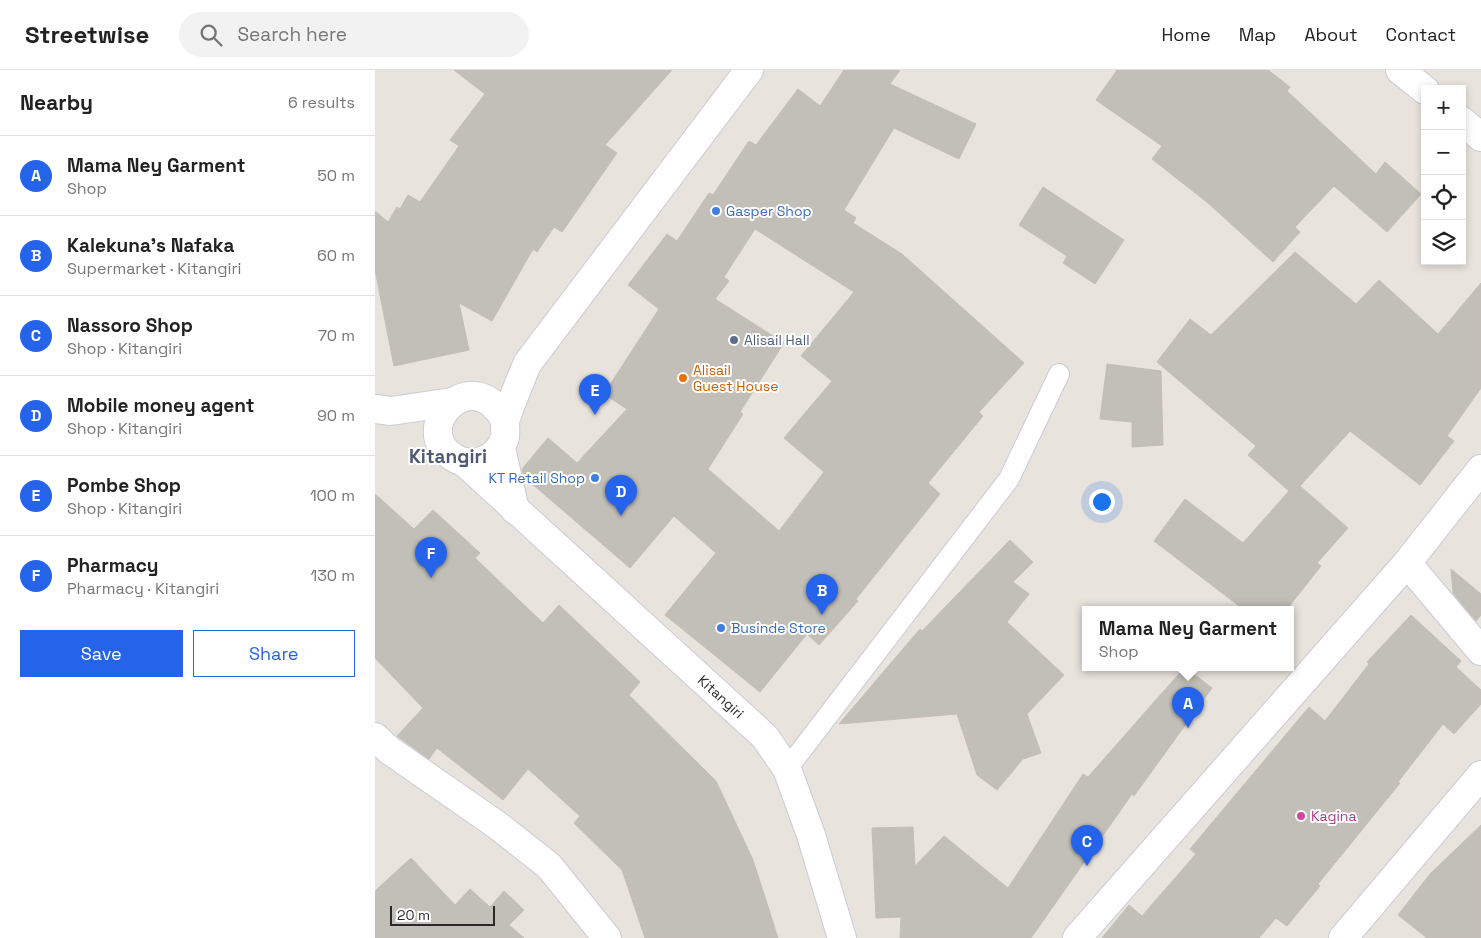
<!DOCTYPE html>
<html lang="en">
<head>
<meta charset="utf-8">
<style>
	body { margin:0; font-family:"Space Grotesk",sans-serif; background:#f2f2f2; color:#222 }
	.controls { position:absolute; right:15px; top:15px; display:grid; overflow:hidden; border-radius:0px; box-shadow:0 2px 8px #0003 }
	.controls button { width:45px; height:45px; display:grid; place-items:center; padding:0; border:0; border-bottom:1px solid #e0e0e0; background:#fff; color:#222; font:25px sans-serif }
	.scale { position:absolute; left:15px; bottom:12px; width:105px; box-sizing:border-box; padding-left:5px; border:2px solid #292929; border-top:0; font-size:14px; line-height:18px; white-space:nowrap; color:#292929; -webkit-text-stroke:4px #fff; paint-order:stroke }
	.you { position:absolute; left:726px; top:431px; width:18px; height:18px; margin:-12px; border:4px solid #fff; border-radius:50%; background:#1a73e8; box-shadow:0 0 0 8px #1a73e833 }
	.badge { display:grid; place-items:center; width:32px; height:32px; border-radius:50%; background:#2563eb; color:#fff; font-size:16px; font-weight:700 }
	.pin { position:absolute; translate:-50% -41px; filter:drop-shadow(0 1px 2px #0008) }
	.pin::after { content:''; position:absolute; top:26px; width:18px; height:15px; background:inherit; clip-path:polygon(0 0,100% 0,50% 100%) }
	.popup { position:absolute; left:707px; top:536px; width:212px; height:65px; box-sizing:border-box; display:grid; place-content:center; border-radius:0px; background:#fff; filter:drop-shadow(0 1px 4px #0005); font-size:16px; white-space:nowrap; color:#767676 }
	.popup b { font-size:19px; color:#222 }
	.popup::after { content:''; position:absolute; left:50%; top:100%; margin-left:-10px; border:10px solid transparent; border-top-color:#fff }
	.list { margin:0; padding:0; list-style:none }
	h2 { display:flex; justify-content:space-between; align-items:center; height:65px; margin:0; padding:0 20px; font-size:21px }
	h2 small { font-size:16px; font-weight:400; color:#767676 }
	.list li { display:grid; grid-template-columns:32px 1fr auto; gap:15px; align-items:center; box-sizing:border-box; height:80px; padding:0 20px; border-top:1px solid #e0e0e0 }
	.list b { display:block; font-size:19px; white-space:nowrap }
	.list p { margin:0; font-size:16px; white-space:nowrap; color:#767676 }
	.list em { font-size:16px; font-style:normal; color:#767676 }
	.actions { display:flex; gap:10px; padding:15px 20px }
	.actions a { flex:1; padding:11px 0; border:1px solid #2563eb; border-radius:0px; text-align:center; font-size:18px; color:#2563eb }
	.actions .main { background:#2563eb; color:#fff }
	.icon { flex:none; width:28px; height:28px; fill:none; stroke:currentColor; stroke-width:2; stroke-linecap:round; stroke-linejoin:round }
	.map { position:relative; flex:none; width:1106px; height:868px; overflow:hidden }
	header { display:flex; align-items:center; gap:30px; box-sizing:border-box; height:70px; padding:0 25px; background:#fff; border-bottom:1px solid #e0e0e0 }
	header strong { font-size:24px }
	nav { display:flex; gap:28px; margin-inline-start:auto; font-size:18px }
	.search { width:350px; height:45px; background:#f2f2f2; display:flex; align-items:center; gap:12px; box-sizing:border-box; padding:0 18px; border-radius:28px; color:#767676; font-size:19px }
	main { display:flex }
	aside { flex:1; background:#fff }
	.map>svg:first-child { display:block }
	.building { fill:#c2beb8; stroke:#c4beb7; fill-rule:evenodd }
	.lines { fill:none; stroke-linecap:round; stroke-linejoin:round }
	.lane-casing { stroke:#c8ccd5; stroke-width:22 }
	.street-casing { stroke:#c8ccd5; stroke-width:30 }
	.secondary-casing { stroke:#c8ccd5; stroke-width:30 }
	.lane { stroke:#fff; stroke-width:20 }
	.street { stroke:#fff; stroke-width:28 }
	.secondary { stroke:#fff; stroke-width:28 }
	.shop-dot { fill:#3f7fe0; stroke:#fff; stroke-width:2 }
	.service-dot { fill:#5c6f8a; stroke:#fff; stroke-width:2 }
	.food-dot { fill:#e8710a; stroke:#fff; stroke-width:2 }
	.hotel-dot { fill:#d1479c; stroke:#fff; stroke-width:2 }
	.labels { text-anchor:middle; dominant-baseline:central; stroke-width:4; stroke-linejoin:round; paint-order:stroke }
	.shop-label { font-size:14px; fill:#366cbe; stroke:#fff; text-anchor:start }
	.service-label { font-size:14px; fill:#4e5e75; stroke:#fff; text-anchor:start }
	.food-label { font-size:14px; fill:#c56008; stroke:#fff; text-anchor:start }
	.street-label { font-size:14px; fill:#292929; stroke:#fff }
	.hotel-label { font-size:14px; fill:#b23c85; stroke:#fff; text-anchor:start }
	.district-label { font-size:19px; font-weight:bold; fill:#4f5974; stroke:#fff }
</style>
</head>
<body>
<header>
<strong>Streetwise</strong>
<div class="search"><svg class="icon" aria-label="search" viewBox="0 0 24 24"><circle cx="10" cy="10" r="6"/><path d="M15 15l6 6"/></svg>Search here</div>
<nav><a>Home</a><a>Map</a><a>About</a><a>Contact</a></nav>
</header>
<main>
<aside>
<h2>Nearby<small>6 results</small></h2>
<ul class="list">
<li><span class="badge">A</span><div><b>Mama Ney Garment</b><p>Shop</p></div><em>50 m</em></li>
<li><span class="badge">B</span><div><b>Kalekuna's Nafaka</b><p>Supermarket · Kitangiri</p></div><em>60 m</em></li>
<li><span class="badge">C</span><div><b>Nassoro Shop</b><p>Shop · Kitangiri</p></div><em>70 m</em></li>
<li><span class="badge">D</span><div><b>Mobile money agent</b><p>Shop · Kitangiri</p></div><em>90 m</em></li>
<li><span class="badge">E</span><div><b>Pombe Shop</b><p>Shop · Kitangiri</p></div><em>100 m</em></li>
<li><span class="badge">F</span><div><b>Pharmacy</b><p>Pharmacy · Kitangiri</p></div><em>130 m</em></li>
</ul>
<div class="actions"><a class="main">Save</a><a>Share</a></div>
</aside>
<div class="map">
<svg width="1106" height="868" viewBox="0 0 1106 868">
	<rect width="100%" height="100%" fill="#e9e3dd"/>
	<!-- building -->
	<g class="building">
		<path d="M79,0h218l-67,75 12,8 -55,79 -8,-5 -17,25 -4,-3 -41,72 -33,-18 10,47 -75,16 -19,-96v-59l13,11 9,-15 3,2 8,-14 12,7 39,-56 -9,-6 35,-46z"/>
		<path d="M469,0h56l-10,14 86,40 -17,35 -65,-31 -50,82 12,8 -3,5 49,31 122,109 -45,49 4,4 -55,67 12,11 -84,105 2,2 -39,44 -12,-11 -47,58 -95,-77 51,-62 -42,-37 -44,52 -106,-91 -2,-8 26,-31 29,25 50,-54 -23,-15 55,-85 -31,-24 39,-51 10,7 32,-48 4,2 36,-54 7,4 42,-56 22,17zM380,159l99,63 -53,64 31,25 -48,57 40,34 -45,59 -71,-62 35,-55 -3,-2 44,-69 -69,-44 14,-18 -5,-4z"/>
		<path d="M742,0h151l22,17 -3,4 89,83 9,-12 36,32 -34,38 -53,-46 -39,41 5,5 -27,30 -65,-59 -56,-44 10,-13 -66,-46z"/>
		<path d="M668,117l81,53 -29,44 -32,-21 4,-7 -48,-31z"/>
		<path d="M920,182l61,52 23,-24 59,54 43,-51v105l-34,48 7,5 -34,44 -70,-54 -50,55 48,42 -31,35 4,3 -34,43h-44l-89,-68 31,-42 58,44 46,-52 -41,-36 8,-9 -99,-84 33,-43 21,16z"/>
		<path d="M732,294l54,7 2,74 -31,2v-25l-32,-3z"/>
		<path d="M0,424l39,35 19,-19 47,43 -5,5 68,65 16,-18 81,77 -11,13 87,86 37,79 25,78h-133l-23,-68 -48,-47 6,-7 -52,-47 -25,31 -66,-52 -8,11 -32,-23 26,-28 -48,-50z"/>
		<path d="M635,470l23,22 -20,20 16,12 -22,28 57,53 -37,39 14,39 -18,6 -26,31 -20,-15 -20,-61 -118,10 81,-95 2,2z"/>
		<path d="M1076,499l30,25v21l-5,6 -23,-28z"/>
		<path d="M1036,545l50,46 -5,6 25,23v14l-27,30 -11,-10 -45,58 2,1 -82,101 2,2 -33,40 -11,-8 -17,20h-157l27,-33 13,11 54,-62 -6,-5 119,-142 16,14 44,-57 -2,-2z"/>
		<path d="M810,597l27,21 -78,108 -2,-2 -101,144h-131l1,-21 -25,1 -4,-90 41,-1 2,39 29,-30 64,52 75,-114 5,3z"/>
		<path d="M1106,755v113h-54l-29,-23 32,-41z"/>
		<path d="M36,788l44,47 15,-16 20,18 14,-16 20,19 -15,15 15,13h-149v-47z"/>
	</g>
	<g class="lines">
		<defs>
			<path id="lane" d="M412,699l222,-290 50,-105"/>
			<g id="street">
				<path d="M1032,493l74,88"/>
				<path d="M0,667l14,13 108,75 52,41 58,72"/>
				<path d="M702,868l330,-375 74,-94"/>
				<path d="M968,868l138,-163"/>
			</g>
			<g id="secondary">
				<path d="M1025,0l25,20"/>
				<path d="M1087,51l19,16"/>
				<path d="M0,339l16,2 61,-9"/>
				<path d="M130,351c-31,-62 -97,7 -52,36 19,13 46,2 52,-20 1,-6 -1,-13 1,-19 6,-18 14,-36 21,-54l222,-294"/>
				<path d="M126,378l14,62"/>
				<path id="s1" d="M89,392l301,275 22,32 24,66 31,103"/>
			</g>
		</defs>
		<!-- lane casing -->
		<use href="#lane" class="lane-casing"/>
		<!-- street casing -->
		<use href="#street" class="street-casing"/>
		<!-- secondary casing -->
		<use href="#secondary" class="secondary-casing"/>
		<!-- lane -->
		<use href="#lane" class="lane"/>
		<!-- street -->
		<use href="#street" class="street"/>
		<!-- secondary -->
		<use href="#secondary" class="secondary"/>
	</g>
	<!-- markers -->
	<g class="shop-dot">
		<circle cx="341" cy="141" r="5"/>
		<circle cx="220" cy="408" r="5"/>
		<circle cx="346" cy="558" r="5"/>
	</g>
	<circle class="service-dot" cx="359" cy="270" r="5"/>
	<circle class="food-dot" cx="308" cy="308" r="5"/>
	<circle class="hotel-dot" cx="926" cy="746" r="5"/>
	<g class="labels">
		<!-- shop labels -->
		<g class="shop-label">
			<text x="351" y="141">Gasper Shop</text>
			<text x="210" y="408" text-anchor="end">KT Retail Shop</text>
			<text x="356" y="558">Businde Store</text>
		</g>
		<!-- service labels -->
		<g class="service-label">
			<text x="369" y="270">Alisail Hall</text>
		</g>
		<!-- food labels -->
		<g class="food-label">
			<text x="318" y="300">Alisail<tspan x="318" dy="16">Guest House</tspan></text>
		</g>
		<!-- street labels -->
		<g class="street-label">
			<text stroke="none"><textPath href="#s1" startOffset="348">Kitangiri</textPath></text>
		</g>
		<!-- hotel labels -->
		<g class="hotel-label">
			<text x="936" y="746">Kagina</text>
		</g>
		<!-- district labels -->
		<g class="district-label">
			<text x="73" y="386">Kitangiri</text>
		</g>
	</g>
</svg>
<div class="controls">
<button>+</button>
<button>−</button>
<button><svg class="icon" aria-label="locate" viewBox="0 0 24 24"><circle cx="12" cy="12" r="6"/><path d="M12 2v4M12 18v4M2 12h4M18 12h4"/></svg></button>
<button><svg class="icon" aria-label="layers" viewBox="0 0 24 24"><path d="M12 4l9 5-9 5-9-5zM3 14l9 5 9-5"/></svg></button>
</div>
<div class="scale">20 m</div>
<div class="you"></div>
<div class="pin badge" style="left:813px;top:658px">A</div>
<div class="popup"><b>Mama Ney Garment</b>Shop</div>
<div class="pin badge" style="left:447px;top:545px">B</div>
<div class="pin badge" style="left:712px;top:796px">C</div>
<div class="pin badge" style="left:246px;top:446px">D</div>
<div class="pin badge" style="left:220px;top:345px">E</div>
<div class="pin badge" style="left:56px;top:508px">F</div>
</div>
</main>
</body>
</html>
